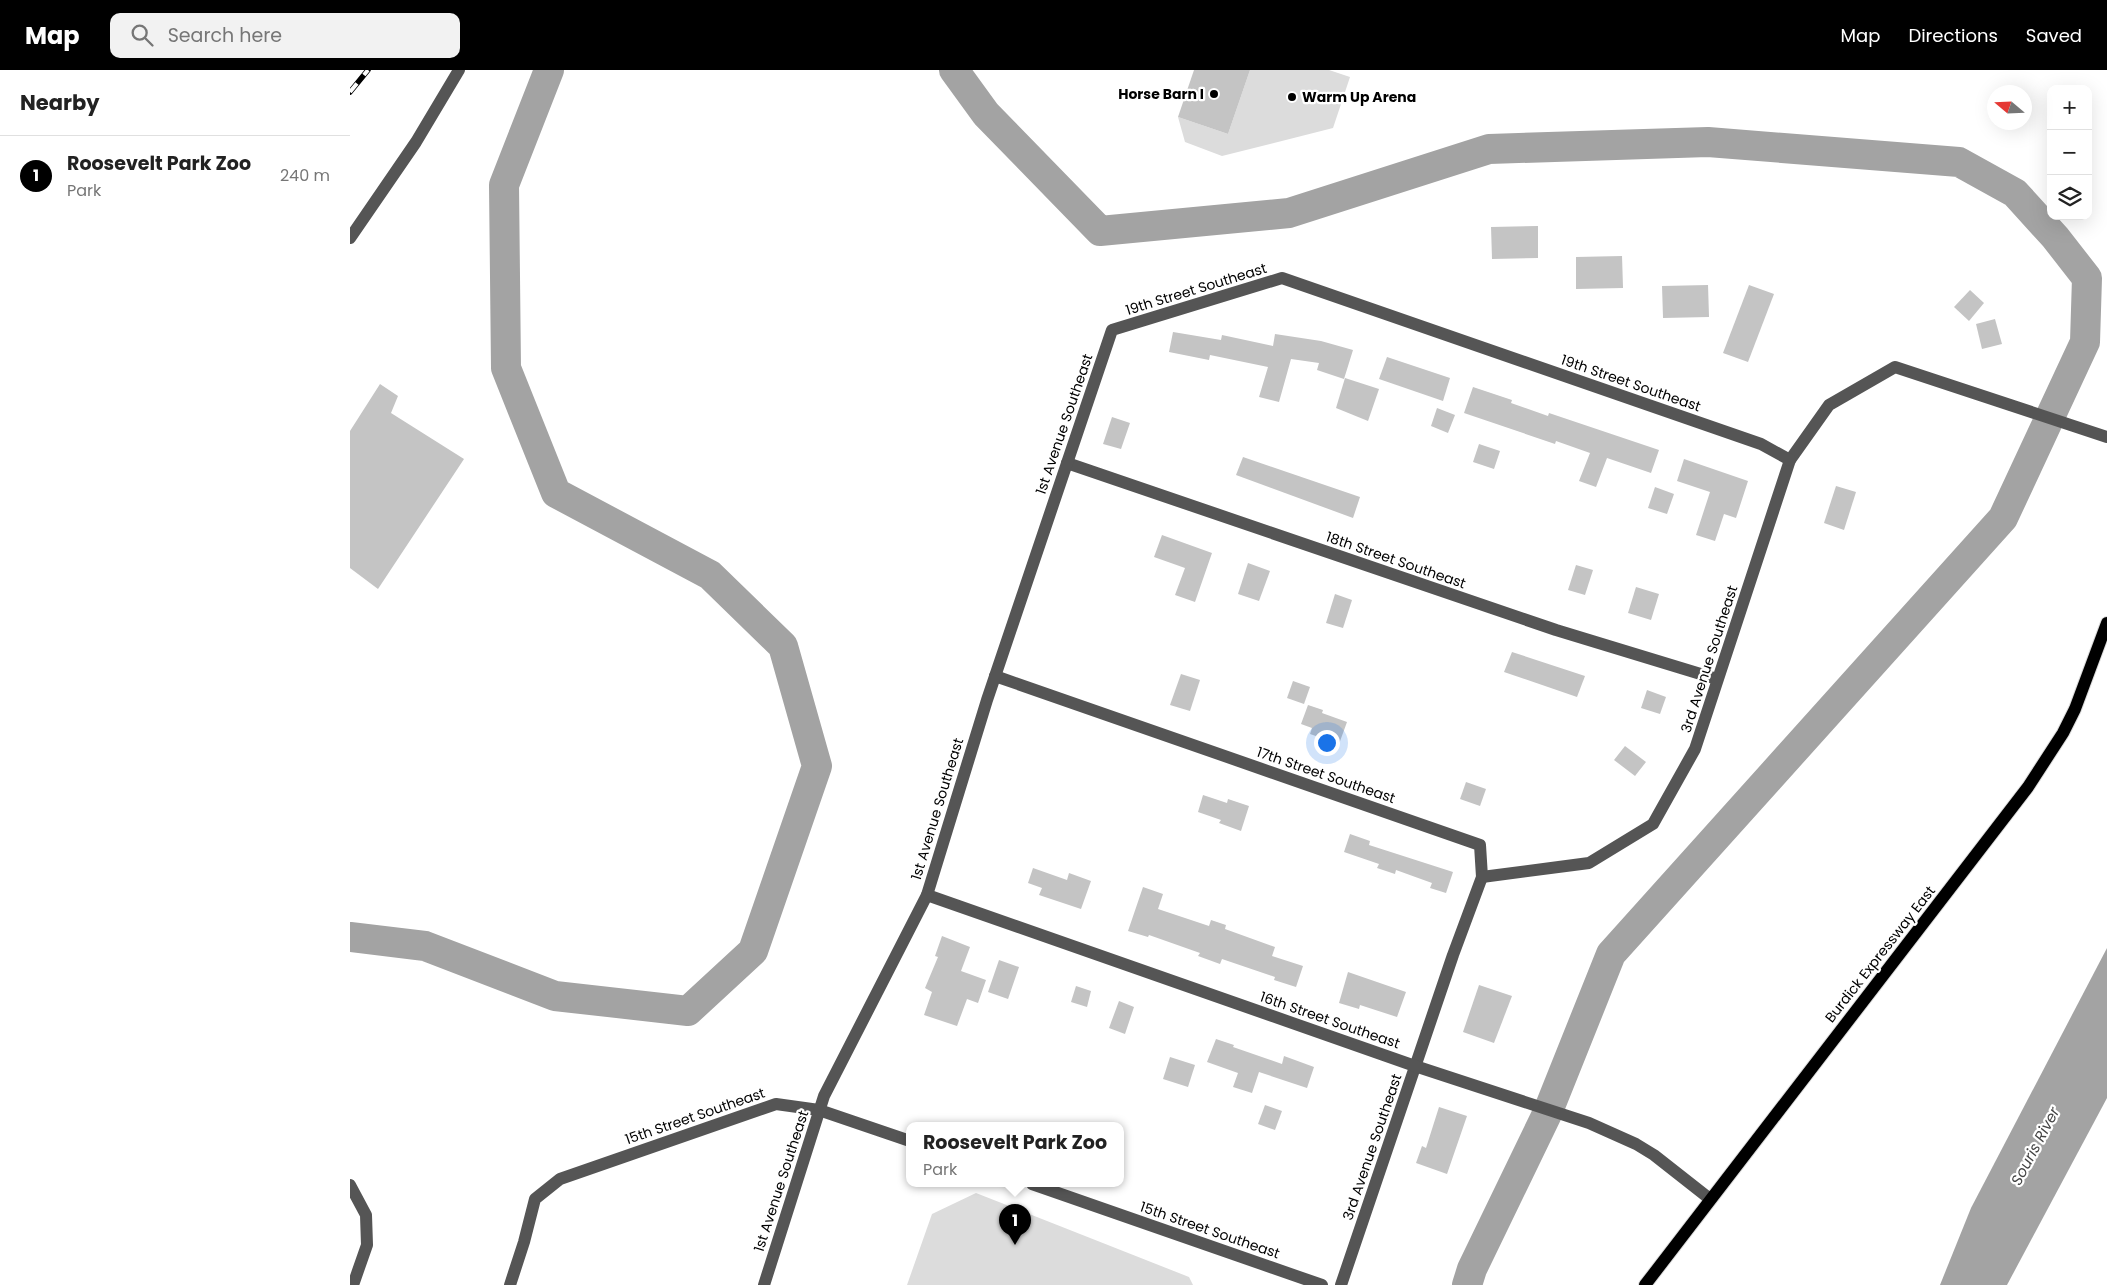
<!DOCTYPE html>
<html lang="en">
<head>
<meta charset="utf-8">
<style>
	body { margin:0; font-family:Poppins,sans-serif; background:#f2f2f2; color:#222 }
	.controls { position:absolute; right:15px; top:15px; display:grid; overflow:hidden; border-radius:10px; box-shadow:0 5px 20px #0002 }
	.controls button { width:45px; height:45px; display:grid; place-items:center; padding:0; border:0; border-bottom:1px solid #e0e0e0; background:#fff; color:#222; font:25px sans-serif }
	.compass { position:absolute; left:1637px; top:15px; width:45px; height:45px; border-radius:50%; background:#fff; box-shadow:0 5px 20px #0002; rotate:289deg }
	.you { position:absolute; left:976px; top:672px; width:18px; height:18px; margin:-12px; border:4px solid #fff; border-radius:50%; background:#1a73e8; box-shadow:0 0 0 8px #1a73e833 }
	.badge { display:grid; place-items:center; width:32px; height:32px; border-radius:50%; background:#000; color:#fff; font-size:16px; font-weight:700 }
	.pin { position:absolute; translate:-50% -41px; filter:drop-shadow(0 1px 2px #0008) }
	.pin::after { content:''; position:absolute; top:26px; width:18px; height:15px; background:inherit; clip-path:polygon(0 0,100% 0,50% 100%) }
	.popup { position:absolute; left:556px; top:1052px; width:218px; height:65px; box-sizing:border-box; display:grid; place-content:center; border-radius:10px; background:#fff; filter:drop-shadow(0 1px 4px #0005); font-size:16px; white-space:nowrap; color:#767676 }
	.popup b { font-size:19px; color:#222 }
	.popup::after { content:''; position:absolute; left:50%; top:100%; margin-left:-10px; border:10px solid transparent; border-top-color:#fff }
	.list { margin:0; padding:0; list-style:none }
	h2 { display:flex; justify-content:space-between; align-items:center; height:65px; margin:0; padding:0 20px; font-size:21px }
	h2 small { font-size:16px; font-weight:400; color:#767676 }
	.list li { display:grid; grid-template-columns:32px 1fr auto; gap:15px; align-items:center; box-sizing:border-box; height:80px; padding:0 20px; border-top:1px solid #e0e0e0 }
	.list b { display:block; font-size:19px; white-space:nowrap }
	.list p { margin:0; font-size:16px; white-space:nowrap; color:#767676 }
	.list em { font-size:16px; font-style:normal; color:#767676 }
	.icon { flex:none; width:28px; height:28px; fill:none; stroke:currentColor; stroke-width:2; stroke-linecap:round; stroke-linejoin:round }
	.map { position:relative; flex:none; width:1757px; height:1215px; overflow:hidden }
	header { display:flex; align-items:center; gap:30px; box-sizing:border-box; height:70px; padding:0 25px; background:#000; color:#fff }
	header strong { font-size:24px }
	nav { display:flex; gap:28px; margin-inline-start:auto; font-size:18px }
	.search { width:350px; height:45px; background:#f2f2f2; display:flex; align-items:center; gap:12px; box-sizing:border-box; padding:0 18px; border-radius:10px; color:#767676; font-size:19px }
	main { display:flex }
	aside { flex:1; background:#fff }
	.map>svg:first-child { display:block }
	.green { fill:#dcdcdc }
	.water { fill:#a3a3a3 }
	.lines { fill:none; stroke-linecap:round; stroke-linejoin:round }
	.river { stroke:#a3a3a3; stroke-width:30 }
	.building { fill:#c4c4c4 }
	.major-casing { stroke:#dbdbdb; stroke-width:14 }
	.minor { stroke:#555; stroke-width:12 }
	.major { stroke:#000; stroke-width:12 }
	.rail-casing { stroke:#000; stroke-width:5.5 }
	.rail { stroke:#fff; stroke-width:4; stroke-dasharray:11; stroke-linecap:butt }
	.poi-dot { fill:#000; stroke:#fff; stroke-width:2 }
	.labels { text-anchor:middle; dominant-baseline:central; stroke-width:4.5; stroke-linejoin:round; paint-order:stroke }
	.poi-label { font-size:14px; font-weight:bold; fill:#000; stroke:#fff; text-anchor:end }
	.street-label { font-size:14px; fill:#000; stroke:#fff }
	.water-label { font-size:15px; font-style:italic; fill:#444; stroke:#fff }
</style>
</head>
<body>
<header>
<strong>Map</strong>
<div class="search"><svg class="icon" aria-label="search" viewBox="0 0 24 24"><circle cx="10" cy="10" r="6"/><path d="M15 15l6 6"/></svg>Search here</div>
<nav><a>Map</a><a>Directions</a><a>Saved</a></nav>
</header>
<main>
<aside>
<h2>Nearby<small></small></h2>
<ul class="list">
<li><span class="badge">1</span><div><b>Roosevelt Park Zoo</b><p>Park</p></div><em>240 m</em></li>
</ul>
</aside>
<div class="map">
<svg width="1757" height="1215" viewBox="0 0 1757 1215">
	<rect width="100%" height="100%" fill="#fff"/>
	<!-- green -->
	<g class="green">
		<path d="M900,0h79l21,7 -17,51 -111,28 -37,-14 -7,-25 50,17z"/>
		<path d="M626,1123l213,84 4,8h-286l25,-71z"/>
	</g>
	<!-- water -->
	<path class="water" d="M1757,878v150l-100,187h-67l31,-77z"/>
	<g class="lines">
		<!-- river -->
		<g class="river">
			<path d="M604,0l32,44 114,117 189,-18 200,-64 219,-7 251,20 56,31 40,44 32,41 -2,64 -82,176 -392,436 -64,160 -75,155 -5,16"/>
			<path d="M0,867l75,9 130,50 133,15 65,-60 64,-185 -34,-120 -73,-71 -154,-82 -50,-125 -2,-183 45,-115"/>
		</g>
	</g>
	<!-- building -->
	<g class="building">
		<path d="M844,0h56l-22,64 -50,-17z"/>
		<path d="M1188,156v32l-46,1 -1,-32z"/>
		<path d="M1272,186l1,32 -47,1v-32z"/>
		<path d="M1358,215l1,32 -46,1 -1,-32z"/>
		<path d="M1399,215l25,9 -26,68 -25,-9z"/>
		<path d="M1620,220l14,13 -15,18 -15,-14z"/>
		<path d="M1645,249l7,25 -20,5 -6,-25z"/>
		<path d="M823,262l48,8 1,-5 51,11 2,-12 46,7 32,9 -9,29 -27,-9 2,-7 -28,-4 -12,43 -20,-5 9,-30 -58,-12 -1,5 -40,-8z"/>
		<path d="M1037,287l63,21 -7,23 -64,-22z"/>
		<path d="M995,308l34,11 -11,32 -32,-13z"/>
		<path d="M30,314l18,12 -7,17 73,46 -86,130 -28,-21v-137z"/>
		<path d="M1123,317l39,13 -1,3 37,13 1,-3 110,37 -8,23 -44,-15 -11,29 -17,-6 11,-28 -34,-12 -1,3 -91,-31z"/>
		<path d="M1087,338l18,7 -7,18 -17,-7z"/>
		<path d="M762,347l18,6 -9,26 -18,-5z"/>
		<path d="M1129,374l21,7 -6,18 -21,-7z"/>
		<path d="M893,387l117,40 -7,21 -117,-43z"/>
		<path d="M1334,389l64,22 -12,37 -12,-4 -9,27 -19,-6 14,-43 -33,-11z"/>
		<path d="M1486,416l20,6 -12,38 -20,-7z"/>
		<path d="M1305,417l19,7 -7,20 -19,-6z"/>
		<path d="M812,465l50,18 -17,49 -20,-7 10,-27 -31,-11z"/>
		<path d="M898,493l22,8 -11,30 -21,-7z"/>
		<path d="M1226,495l17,5 -8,25 -17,-5z"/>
		<path d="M1286,517l23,7 -8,26 -23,-7z"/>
		<path d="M985,524l17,6 -9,28 -17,-5z"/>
		<path d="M1162,582l73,24 -8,21 -73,-25z"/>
		<path d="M831,604l19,6 -10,31 -20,-6z"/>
		<path d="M943,611l17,6 -6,17 -17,-6z"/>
		<path d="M1297,620l19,7 -6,17 -19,-6z"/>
		<path d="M958,635l15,5 -1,3 25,9 -8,22 -29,-10 2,-6 -11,-4z"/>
		<path d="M1275,676l21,16 -11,14 -21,-16z"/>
		<path d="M1116,712l20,7 -6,17 -20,-7z"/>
		<path d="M853,725l24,8 1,-4 21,7 -8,25 -22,-8 2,-3 -23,-8z"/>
		<path d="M1000,764l20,7 -1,4 84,27 -7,21 -16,-5 2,-5 -36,-13 -1,4 -18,-6 2,-4 -35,-12z"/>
		<path d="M683,798l34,12 2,-7 22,8 -10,28 -42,-14 3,-7 -14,-5z"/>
		<path d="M793,817l20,7 -5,15 51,17 2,-6 15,5 -1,4 50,18 -3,9 31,10 -7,21 -22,-7 1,-3 -53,-18 -2,5 -22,-8 2,-3 -51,-18 -1,2 -20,-6z"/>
		<path d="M592,866l28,11 -9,24 25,9 -8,23 -11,-4 -10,27 -33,-11 8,-23 -7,-4 13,-31 -3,-1z"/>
		<path d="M649,890l20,7 -11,32 -20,-7z"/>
		<path d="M998,902l58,20 -9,25 -37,-12 -1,4 -20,-6z"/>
		<path d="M1129,915l33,11 -18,47 -31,-11z"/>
		<path d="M726,916l15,5 -4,16 -16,-5z"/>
		<path d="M769,931l15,6 -9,27 -16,-6z"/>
		<path d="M866,969l18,6 -1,2 49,17 2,-8 30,11 -7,21 -48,-16 -7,21 -19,-6 5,-14 -31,-11z"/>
		<path d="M820,987l25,8 -7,22 -25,-8z"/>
		<path d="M915,1035l17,6 -7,19 -17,-6z"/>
		<path d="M1089,1037l28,9 -20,58 -31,-11 6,-17 4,2z"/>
	</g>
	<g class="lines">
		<defs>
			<path id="major" d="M1295,1215l383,-498 35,-54 12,-24 32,-86"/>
		</defs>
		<!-- major casing -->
		<use href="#major" class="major-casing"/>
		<!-- minor -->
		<g class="minor">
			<path d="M0,168l66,-96 43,-72"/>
			<path d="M717,393l489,167 161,49"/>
			<path d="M645,606l485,169 2,32 -29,78 -112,330"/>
			<path d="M1132,807l107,-14 64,-39 42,-75 95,-289 39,-55 66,-38 212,70"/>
			<path d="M577,825l488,171 174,57 47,21 18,11 56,44"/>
			<path d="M682,1114l290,101"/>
			<path d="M0,1115l16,30 1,30 -14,40"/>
			<path d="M160,1215l14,-43 11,-43 25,-20 216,-75 43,6 91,31"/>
			<path d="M414,1215l60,-189 103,-201 60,-195 125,-370 170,-52 479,166 29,16"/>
		</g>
		<!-- major -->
		<use href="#major" class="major"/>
		<defs>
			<path id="rail" d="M0,22l18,-22"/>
		</defs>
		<!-- rail casing -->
		<use href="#rail" class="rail-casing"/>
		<!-- rail -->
		<use href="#rail" class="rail"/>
	</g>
	<!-- markers -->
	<g class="poi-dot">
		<circle cx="864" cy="24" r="5"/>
		<circle cx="942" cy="27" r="5"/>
	</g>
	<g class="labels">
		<!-- poi labels -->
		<g class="poi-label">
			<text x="854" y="24">Horse Barn I</text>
			<text x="952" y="27" text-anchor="start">Warm Up Arena</text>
		</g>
		<!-- street labels -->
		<g class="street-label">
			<text transform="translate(846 219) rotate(-17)">19th Street Southeast</text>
			<text transform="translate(1281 313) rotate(19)">19th Street Southeast</text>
			<text transform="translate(714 354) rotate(-71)">1st Avenue Southeast</text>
			<text transform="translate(1046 490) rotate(19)">18th Street Southeast</text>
			<text transform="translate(1359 589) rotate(-72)">3rd Avenue Southeast</text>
			<text transform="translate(976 705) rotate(19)">17th Street Southeast</text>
			<text transform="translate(587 739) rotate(-73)">1st Avenue Southeast</text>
			<text transform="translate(1530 884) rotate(-52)">Burdick Expressway East</text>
			<text transform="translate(980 950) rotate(19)">16th Street Southeast</text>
			<text transform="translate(345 1046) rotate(-19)">15th Street Southeast</text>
			<text transform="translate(1022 1077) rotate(-71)">3rd Avenue Southeast</text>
			<text transform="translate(431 1111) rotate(-72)">1st Avenue Southeast</text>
			<text transform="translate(860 1160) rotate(19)">15th Street Southeast</text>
		</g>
		<!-- water labels -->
		<g class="water-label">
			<text transform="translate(1685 1076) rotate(-62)">Souris River</text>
		</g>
	</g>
</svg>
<div class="controls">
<button>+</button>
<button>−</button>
<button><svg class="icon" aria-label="layers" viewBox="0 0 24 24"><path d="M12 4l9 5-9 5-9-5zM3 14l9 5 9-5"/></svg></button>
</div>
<svg class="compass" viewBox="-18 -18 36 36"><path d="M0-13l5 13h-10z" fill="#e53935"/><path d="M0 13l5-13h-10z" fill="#767676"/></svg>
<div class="you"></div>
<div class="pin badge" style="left:665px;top:1175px">1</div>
<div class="popup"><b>Roosevelt Park Zoo</b>Park</div>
</div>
</main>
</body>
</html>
